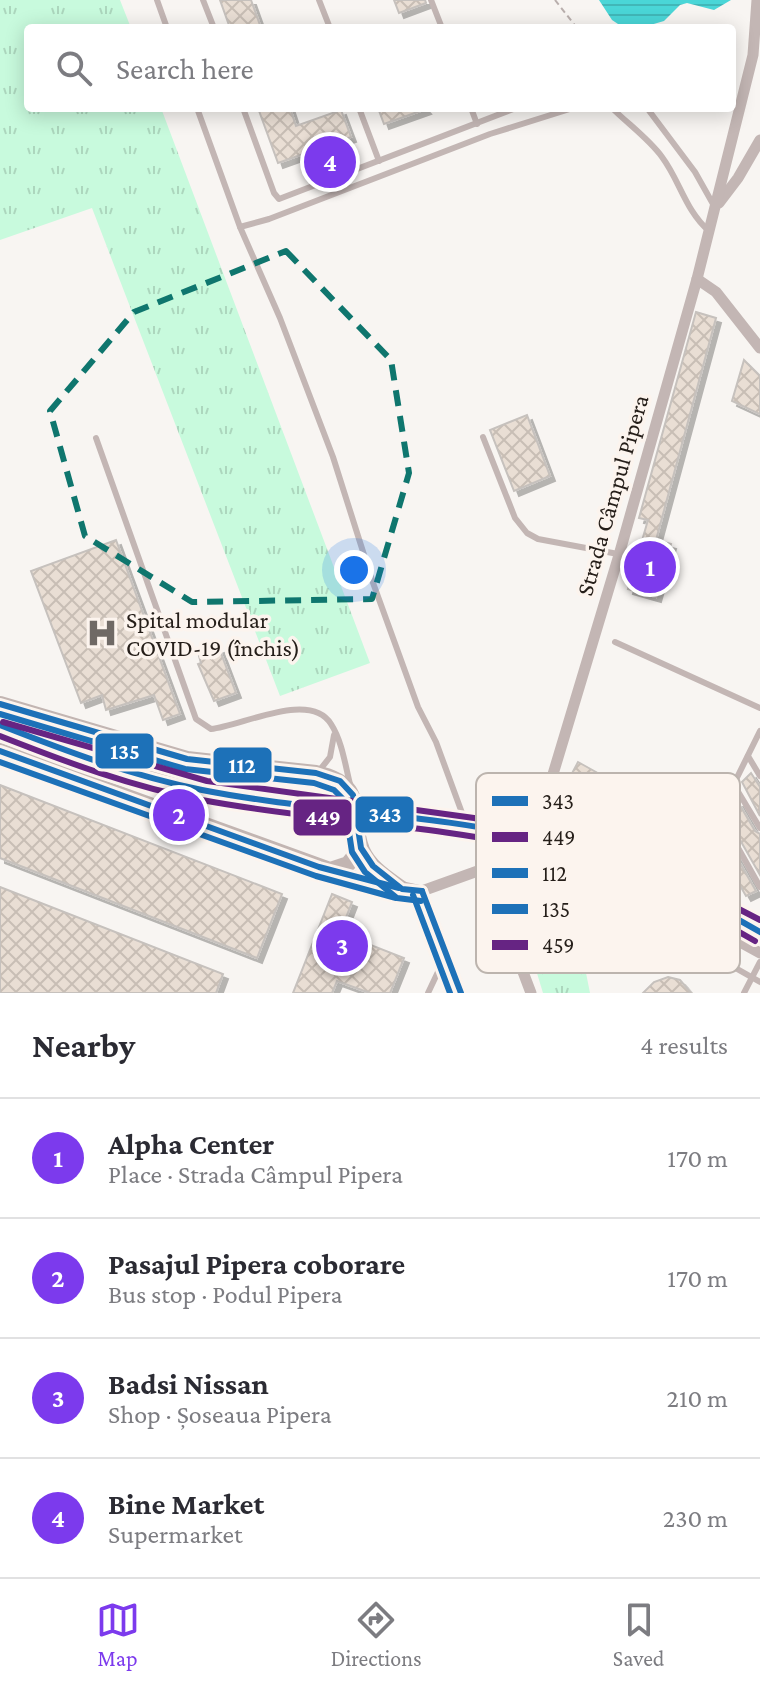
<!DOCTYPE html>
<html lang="en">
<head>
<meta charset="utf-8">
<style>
	body { margin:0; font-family:"Crimson Pro",serif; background:#f2f2f3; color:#2b2b33 }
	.you { position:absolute; left:354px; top:570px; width:28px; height:28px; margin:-20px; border:6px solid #fff; border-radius:50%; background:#1a73e8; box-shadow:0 0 0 12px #1a73e833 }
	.badge { display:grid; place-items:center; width:52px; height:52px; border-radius:50%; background:#7c3aed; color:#fff; font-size:26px; font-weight:700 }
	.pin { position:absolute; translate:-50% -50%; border:4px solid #fff; box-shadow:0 2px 8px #0006 }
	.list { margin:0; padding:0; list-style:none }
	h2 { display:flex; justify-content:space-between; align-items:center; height:104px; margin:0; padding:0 32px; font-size:34px }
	h2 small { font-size:26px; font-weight:400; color:#7c7c81 }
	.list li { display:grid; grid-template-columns:52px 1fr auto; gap:24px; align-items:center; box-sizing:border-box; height:120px; padding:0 32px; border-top:2px solid #e1e1e2 }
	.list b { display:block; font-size:30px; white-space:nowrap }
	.list p { margin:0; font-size:26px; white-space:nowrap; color:#7c7c81 }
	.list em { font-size:26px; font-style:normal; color:#7c7c81 }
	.icon { flex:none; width:44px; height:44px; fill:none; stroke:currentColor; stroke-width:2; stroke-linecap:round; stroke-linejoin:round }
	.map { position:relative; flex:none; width:760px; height:993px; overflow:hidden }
	.search { position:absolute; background:#fff; box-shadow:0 4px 20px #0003; left:24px; right:24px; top:24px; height:88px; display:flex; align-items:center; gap:20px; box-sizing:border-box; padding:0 28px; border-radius:8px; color:#7c7c81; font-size:30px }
	.sheet { height:584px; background:#fff }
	nav { display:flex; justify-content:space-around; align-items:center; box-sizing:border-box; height:112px; border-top:2px solid #e1e1e2; background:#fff; font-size:22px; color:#7c7c81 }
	nav a { display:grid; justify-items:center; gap:4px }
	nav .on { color:#7c3aed }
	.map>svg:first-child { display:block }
	.grass { fill:url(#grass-tufts) }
	.water { fill:url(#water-rules) }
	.building { fill:url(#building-cross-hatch); stroke:#c6c1bd; stroke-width:2; filter:url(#shadow) }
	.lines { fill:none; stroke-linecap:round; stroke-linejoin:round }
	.path { stroke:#b9afad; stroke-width:2; stroke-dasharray:6 4; stroke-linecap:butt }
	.service { stroke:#c3b6b4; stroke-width:6 }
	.minor { stroke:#c3b6b4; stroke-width:11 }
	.secondary { stroke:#c2b5b2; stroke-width:16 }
	.secondary-bridge { stroke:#c2b5b2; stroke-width:16 }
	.bus-1-casing { stroke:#fcf4ee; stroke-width:12 }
	.bus-2-casing { stroke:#fcf4ee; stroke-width:12 }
	.bus-3-casing { stroke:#fcf4ee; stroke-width:12 }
	.bus-4-casing { stroke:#fcf4ee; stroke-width:12 }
	.bus-5-casing { stroke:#fcf4ee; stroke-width:12 }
	.bus-1 { stroke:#1d71b8; stroke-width:6 }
	.bus-2 { stroke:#662483; stroke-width:6 }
	.bus-3 { stroke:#1d71b8; stroke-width:6 }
	.bus-4 { stroke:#1d71b8; stroke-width:6 }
	.bus-5 { stroke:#662483; stroke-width:6 }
	.marked { fill:none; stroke:#0f766e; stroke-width:6; stroke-dasharray:16 10; stroke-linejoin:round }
	.labels { text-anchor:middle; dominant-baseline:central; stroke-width:7; stroke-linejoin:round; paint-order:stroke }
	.street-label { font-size:24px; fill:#251e19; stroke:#fcf4ee }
	.poi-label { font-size:24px; fill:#251e19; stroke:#fcf4ee; text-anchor:start }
	.key { fill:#fcf4ee; stroke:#bcb4ae; stroke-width:2 }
	.key-label { font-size:22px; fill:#251e19 }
	.line-badge { stroke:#fcf4ee; stroke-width:3 }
	.badge-label { font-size:22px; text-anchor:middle; font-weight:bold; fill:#fff }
</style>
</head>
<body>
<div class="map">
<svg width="760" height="993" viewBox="0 0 760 993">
	<defs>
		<pattern id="grass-tufts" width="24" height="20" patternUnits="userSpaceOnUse" patternTransform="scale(2)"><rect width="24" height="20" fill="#c8fadd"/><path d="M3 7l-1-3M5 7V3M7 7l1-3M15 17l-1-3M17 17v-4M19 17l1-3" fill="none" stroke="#acd6bd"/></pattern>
		<pattern id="water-rules" width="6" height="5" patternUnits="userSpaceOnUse" patternTransform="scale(2)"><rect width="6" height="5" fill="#4ad6d7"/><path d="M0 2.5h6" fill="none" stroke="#41b7b8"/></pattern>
		<pattern id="building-cross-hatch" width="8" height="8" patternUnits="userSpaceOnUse" patternTransform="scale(2)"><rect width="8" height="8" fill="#e9ded4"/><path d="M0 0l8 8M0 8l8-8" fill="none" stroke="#c8beb5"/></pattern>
		<filter id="shadow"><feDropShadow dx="5" dy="5" stdDeviation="0" flood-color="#0004"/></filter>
	</defs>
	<rect width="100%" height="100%" fill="#f8f5f2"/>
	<!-- grass -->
	<g class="grass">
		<path d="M0,0h120l11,28h-103v80h133l209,555 -90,33 -188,-488 -92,32z"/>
		<path d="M542,866l23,2 25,125h-47l-27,-89 10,-30z"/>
	</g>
	<!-- water -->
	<path class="water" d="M599,0h132l-17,10 -27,-7 -7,2 -16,16 -24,7h-16l-12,-8z"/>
	<!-- building -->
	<g class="building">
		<path d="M220,0h31l10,28h-31z"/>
		<path d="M394,0h31l1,3 -27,10z"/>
		<path d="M258,108h32l6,18 45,-16 10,27 -73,26z"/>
		<path d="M378,108h47l1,1 -42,15z"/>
		<path d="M696,312l20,6 -60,222 15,4 -15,53 -28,-8 20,-69 -9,-2z"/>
		<path d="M744,360l16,16v38l-28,-13z"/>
		<path d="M527,415l23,61 -36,15 -24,-61z"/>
		<path d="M116,540l64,174 -17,6 -9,-25 -48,15 -4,-15 -21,8 -50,-132z"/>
		<path d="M219,648l17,45 -22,8 -16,-37 3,-1 -2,-7z"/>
		<path d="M578,762l90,50 18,-33 8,4 -23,43 -7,-4 -2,3 -13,-7 -1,2 -78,-43z"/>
		<path d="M751,773l9,14v29l-18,-34z"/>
		<path d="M0,785l282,109 -25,64 -257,-100z"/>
		<path d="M738,802l17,29 5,3v41l-25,-44 3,-2 -11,-18z"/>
		<path d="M725,837l31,54 -10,5 -31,-54z"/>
		<path d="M0,887l223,87 -7,19h-216z"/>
		<path d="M332,894l20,8 -12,31 64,25 -14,35h-20l-33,-12 -5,12h-39z"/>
		<path d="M668,977l12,3 11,13h-48l11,-11z"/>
	</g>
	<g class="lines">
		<!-- path -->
		<path class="path" d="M555,0l22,28"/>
		<!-- service -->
		<g class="service">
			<path d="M157,0l10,28"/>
			<path d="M203,0l11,28"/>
			<path d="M319,0l11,28"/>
			<path d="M431,0l11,28"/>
			<path d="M197,108l43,119 40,91 53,139 39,123 46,127 18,35 33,90 13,13 40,8"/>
			<path d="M243,108l31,85 5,6 237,-91"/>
			<path d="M359,108l20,53"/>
			<path d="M471,108l6,16"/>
			<path d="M612,108c16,16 37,31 50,49 18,24 23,53 47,74"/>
			<path d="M647,108l48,64 18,32"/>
			<path d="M240,227l29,-8 221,-85 83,-26"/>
			<path d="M483,437l32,81 12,15 11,6 80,15"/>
			<path d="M96,438l100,281 15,10c31,-3 99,-39 120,-5 11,17 14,40 19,60"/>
			<path d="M615,642l145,66"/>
			<path d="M760,731l-41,83 41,73"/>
			<path d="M748,756l12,20"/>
			<path d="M319,771l11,-14 4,-22"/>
			<path d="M734,785l26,43"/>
			<path d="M422,891l39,102"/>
			<path d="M581,905l67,37"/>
			<path d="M675,934c-35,8 -54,32 -85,0l-11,-38 3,-6 6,-3 8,2 164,93"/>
			<path d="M428,993l18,-38"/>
			<path d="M744,993l16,-31"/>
		</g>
		<!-- minor -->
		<g class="minor">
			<path d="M719,203l19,-25 22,-38"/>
			<path d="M697,279l19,13 44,56"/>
			<path d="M332,871l90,20 103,-37 76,17 68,32 91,50"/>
			<path d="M531,993l-25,-66 -2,-21 37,-92 78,-259 78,-276 56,-224 4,-55"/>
		</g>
		<!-- secondary -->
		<g class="secondary">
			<path d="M0,704l187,55 129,14c54,12 31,40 46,77 8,18 25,28 40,39"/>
			<path d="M0,725l56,22"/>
			<path d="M0,751l330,119 18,-6 13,-16"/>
		</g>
		<!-- secondary-bridge -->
		<path class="secondary-bridge" d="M56,747c48,16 96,33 145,43 101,20 205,24 307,43 89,16 175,52 252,99"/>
		<defs>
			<path id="bus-1" d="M0,725c66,26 132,51 202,65 112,22 229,23 341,50 77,19 149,52 217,92"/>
			<path id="bus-2" d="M0,736c66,26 132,51 202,64 111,21 225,24 336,49 77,18 149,52 217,92"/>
			<g id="bus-3">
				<path d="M0,704l187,55 129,14 24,8 13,14 8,53 12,18 29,23 20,2"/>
				<path d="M0,751l319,116 80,21"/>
				<path d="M422,891l39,102"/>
			</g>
			<g id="bus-4">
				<path d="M0,714l185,55 129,14 20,7 10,10 8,52 13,20 32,26 24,3"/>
				<path d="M0,762l316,114 80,22"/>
				<path d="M413,895l37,98"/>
			</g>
			<path id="bus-5" d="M3,722l204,59 267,37 101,21 98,36 87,45"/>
		</defs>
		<!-- bus-1 casing -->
		<use href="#bus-1" class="bus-1-casing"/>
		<!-- bus-2 casing -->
		<use href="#bus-2" class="bus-2-casing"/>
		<!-- bus-3 casing -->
		<use href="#bus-3" class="bus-3-casing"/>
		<!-- bus-4 casing -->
		<use href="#bus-4" class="bus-4-casing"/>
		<!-- bus-5 casing -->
		<use href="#bus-5" class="bus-5-casing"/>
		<!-- bus-1 -->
		<use href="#bus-1" class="bus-1"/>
		<!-- bus-2 -->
		<use href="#bus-2" class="bus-2"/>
		<!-- bus-3 -->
		<use href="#bus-3" class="bus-3"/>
		<!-- bus-4 -->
		<use href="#bus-4" class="bus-4"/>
		<!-- bus-5 -->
		<use href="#bus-5" class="bus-5"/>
	</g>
	<!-- marked area -->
	<path class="marked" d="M286,251l105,109 18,113 -37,126 -180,3 -107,-66 -35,-125 84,-99z"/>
	<!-- icons -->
	<defs>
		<symbol id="hospital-bare" viewBox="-9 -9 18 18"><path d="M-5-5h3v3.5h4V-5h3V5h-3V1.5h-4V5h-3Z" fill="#6f6965" stroke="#fcf4ee" stroke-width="2.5" paint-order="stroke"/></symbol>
	</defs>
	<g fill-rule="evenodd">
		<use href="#hospital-bare" x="80" y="611" width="44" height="44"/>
	</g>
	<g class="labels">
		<!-- street labels -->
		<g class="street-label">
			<text transform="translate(612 495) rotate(-74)">Strada Câmpul Pipera</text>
		</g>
		<!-- poi labels -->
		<g class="poi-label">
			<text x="126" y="619">Spital modular<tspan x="126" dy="28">COVID-19 (închis)</tspan></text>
		</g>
	</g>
	<!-- legend -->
	<rect x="476" y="773" width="264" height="200" rx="12" class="key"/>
	<rect x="492" y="796" width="36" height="10" fill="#1d71b8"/>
	<rect x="492" y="832" width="36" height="10" fill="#662483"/>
	<rect x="492" y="868" width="36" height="10" fill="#1d71b8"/>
	<rect x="492" y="904" width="36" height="10" fill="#1d71b8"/>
	<rect x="492" y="940" width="36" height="10" fill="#662483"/>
	<g class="key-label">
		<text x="542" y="809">343</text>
		<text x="542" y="845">449</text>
		<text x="542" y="881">112</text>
		<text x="542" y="917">135</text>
		<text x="542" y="953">459</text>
	</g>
	<g class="line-badge">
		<rect x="94" y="732" width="61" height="38" rx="8" fill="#1d71b8"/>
		<rect x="212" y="746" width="61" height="38" rx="8" fill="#1d71b8"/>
		<rect x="354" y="795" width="61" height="39" rx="8" fill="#1d71b8"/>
		<rect x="292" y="798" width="61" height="39" rx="8" fill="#662483"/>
	</g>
	<g class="badge-label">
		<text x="125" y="759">135</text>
		<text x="242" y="773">112</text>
		<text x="385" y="822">343</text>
		<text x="323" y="825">449</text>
	</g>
</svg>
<div class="you"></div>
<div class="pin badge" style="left:650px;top:567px">1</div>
<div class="pin badge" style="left:179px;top:815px">2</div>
<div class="pin badge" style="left:342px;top:946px">3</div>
<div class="pin badge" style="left:330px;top:162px">4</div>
<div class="search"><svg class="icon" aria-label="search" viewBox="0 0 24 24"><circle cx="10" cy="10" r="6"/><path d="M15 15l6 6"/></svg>Search here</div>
</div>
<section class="sheet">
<h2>Nearby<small>4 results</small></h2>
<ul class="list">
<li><span class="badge">1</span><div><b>Alpha Center</b><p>Place · Strada Câmpul Pipera</p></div><em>170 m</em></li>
<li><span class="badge">2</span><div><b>Pasajul Pipera coborare</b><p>Bus stop · Podul Pipera</p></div><em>170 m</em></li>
<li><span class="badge">3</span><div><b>Badsi Nissan</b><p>Shop · Șoseaua Pipera</p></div><em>210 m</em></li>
<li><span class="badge">4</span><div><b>Bine Market</b><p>Supermarket</p></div><em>230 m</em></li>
</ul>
</section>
<nav>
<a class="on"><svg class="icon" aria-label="map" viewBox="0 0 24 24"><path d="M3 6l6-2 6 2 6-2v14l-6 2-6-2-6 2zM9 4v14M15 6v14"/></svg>Map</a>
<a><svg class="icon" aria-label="directions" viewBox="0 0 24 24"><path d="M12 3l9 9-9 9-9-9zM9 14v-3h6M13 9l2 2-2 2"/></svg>Directions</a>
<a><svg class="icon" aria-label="saved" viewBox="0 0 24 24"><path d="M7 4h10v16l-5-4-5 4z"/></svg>Saved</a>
</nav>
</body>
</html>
